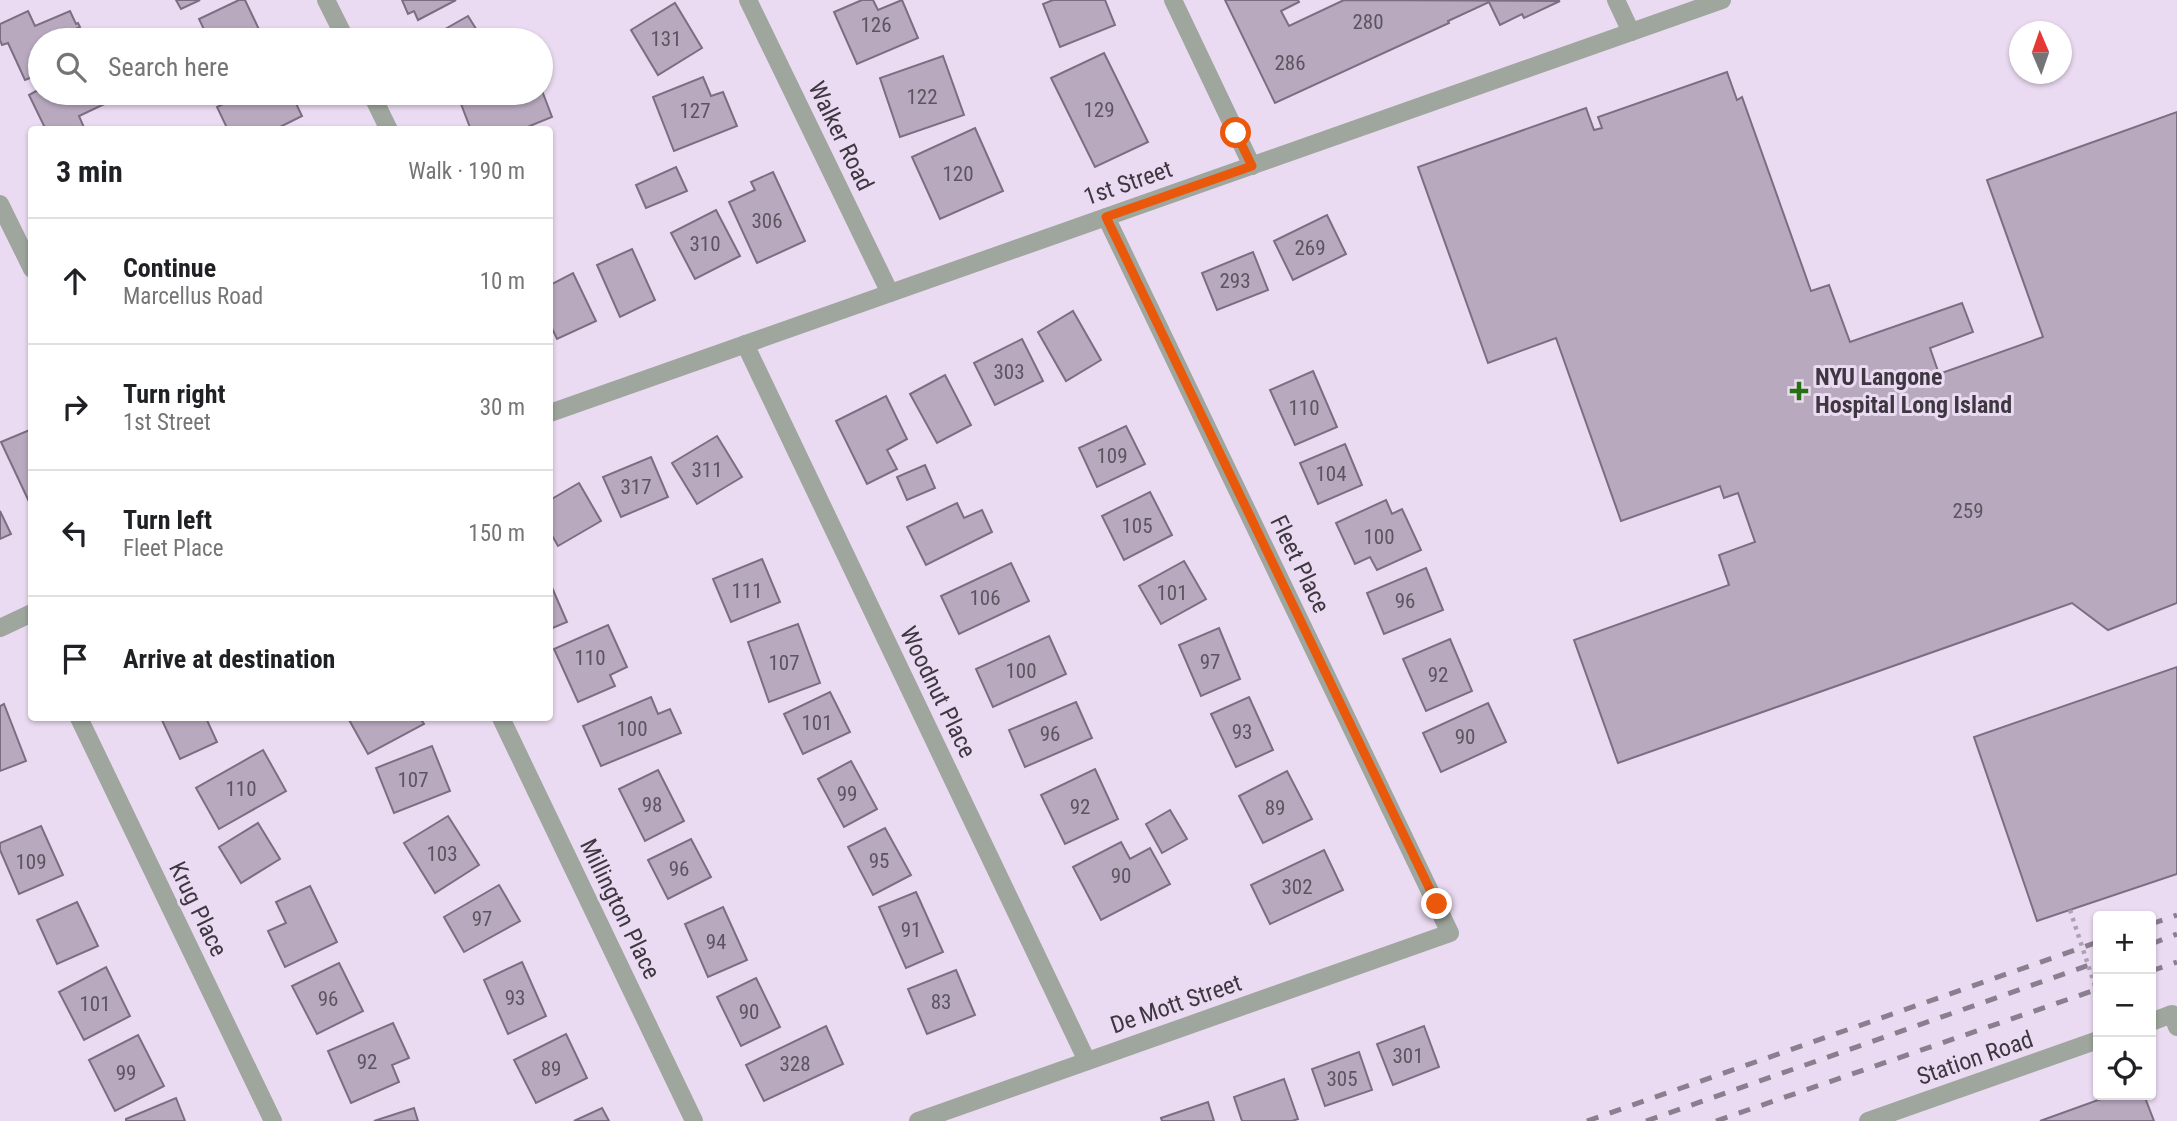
<!DOCTYPE html>
<html lang="en">
<head>
<meta charset="utf-8">
<style>
	body { margin:0; font-family:"Roboto Condensed",sans-serif; background:#f2f2f2; color:#202124 }
	.controls { position:absolute; right:21px; bottom:21px; display:grid; overflow:hidden; border-radius:7px; box-shadow:0 2px 5px #0004 }
	.controls button { width:63px; height:63px; display:grid; place-items:center; padding:0; border:0; border-bottom:2px solid #e0e0e0; background:#fff; color:#202124; font:35px sans-serif }
	.compass { position:absolute; left:2009px; top:21px; width:63px; height:63px; border-radius:50%; background:#fff; box-shadow:0 2px 5px #0004; rotate:358deg }
	.stop { position:absolute; width:21px; height:21px; margin:-16px; border:5px solid #ea580c; border-radius:50%; background:#fff }
	.stop.end { background:#ea580c; border-color:#fff; box-shadow:0 2px 7px #0008 }
	.list { margin:0; padding:0; list-style:none }
	h2 { display:flex; justify-content:space-between; align-items:center; height:91px; margin:0; padding:0 28px; font-size:30px }
	h2 small { font-size:23px; font-weight:400; color:#757577 }
	.list li { display:grid; grid-template-columns:46px 1fr auto; gap:21px; align-items:center; box-sizing:border-box; height:126px; padding:0 28px; border-top:2px solid #e0e0e0 }
	.list b { display:block; font-size:26px; white-space:nowrap }
	.list p { margin:0; font-size:23px; white-space:nowrap; color:#757577 }
	.list em { font-size:23px; font-style:normal; color:#757577 }
	.icon { flex:none; width:38px; height:38px; fill:none; stroke:currentColor; stroke-width:2; stroke-linecap:round; stroke-linejoin:round }
	.map { position:relative; flex:none; width:2177px; height:1121px; overflow:hidden }
	.search { position:absolute; background:#fff; box-shadow:0 2px 5px #0004; left:28px; top:28px; width:525px; height:77px; display:flex; align-items:center; gap:18px; box-sizing:border-box; padding:0 24px; border-radius:38px; color:#757577; font-size:26px }
	.panel { position:absolute; background:#fff; box-shadow:0 2px 5px #0004; left:28px; top:126px; width:525px; height:595px; border-radius:7px }
	.map>svg:first-child { display:block }
	.building { fill:#b8a9bf; stroke:#7c6e82; stroke-width:2 }
	.lines { fill:none; stroke-linecap:round; stroke-linejoin:round }
	.minor { stroke:#9ea69d; stroke-width:18 }
	.tertiary { stroke:#9ea69d; stroke-width:18 }
	.rail { stroke:#897f8e; stroke-width:5; stroke-dasharray:12 12; stroke-linecap:butt }
	.path-bridge { stroke:#aca0b2; stroke-width:4.5; stroke-dasharray:3.5 5; stroke-linecap:butt }
	.route { stroke:#ea580c; stroke-width:9 }
	.poi-dot { fill:#277012; stroke:#ebdbf2; stroke-width:2.5 }
	.labels { text-anchor:middle; dominant-baseline:central; stroke-width:6; stroke-linejoin:round; paint-order:stroke }
	.number-label { font-size:21px; fill:#5c5460 }
	.street-label { font-size:24px; fill:#3d3740; stroke:#ebdbf2 }
	.poi-label { font-size:24px; font-weight:bold; fill:#3d3740; stroke:#ebdbf2; text-anchor:start }
</style>
</head>
<body>
<div class="map">
<svg width="2177" height="1121" viewBox="0 0 2177 1121">
	<rect width="100%" height="100%" fill="#ebdbf2"/>
	<!-- building -->
	<g class="building">
		<path d="M176,0h24l-19,9z"/>
		<path d="M239,0h6l19,40h-55l-10,-21z"/>
		<path d="M402,0h54l-38,20 -4,-9 -6,3z"/>
		<path d="M862,0h11l5,10 24,-10 16,38 -61,26 -23,-52z"/>
		<path d="M1053,0h52l10,25 -55,22 -17,-43z"/>
		<path d="M1225,0h73l1,2 -18,9 8,15 55,-26 216,1 -36,17 -2,-4 -22,11 -11,-23 -41,19 1,2 -174,80z"/>
		<path d="M675,3l27,45 -44,27 -27,-45z"/>
		<path d="M28,11l7,15 35,-15 6,13 2,-1 2,4 -3,1 6,12h-43v34l-15,6 -17,-37 -6,2 -2,-5v-16z"/>
		<path d="M468,16l15,24h-57z"/>
		<path d="M1104,53l44,89 -53,25 -44,-89z"/>
		<path d="M943,56l21,59 -64,22 -20,-59z"/>
		<path d="M1727,72l10,28 5,-3 69,194 18,-6 21,57 112,-39 11,29 -43,16 9,26 104,-37 -56,-157 190,-68v491l-69,27 -36,-27 -454,160 -44,-123 155,-55 -10,-30 36,-13 -17,-49 -14,5 -4,-12 -99,35 -65,-183 -68,25 -70,-196 168,-59 8,22 8,-2 -4,-11z"/>
		<path d="M703,77l8,19 12,-4 14,34 -63,25 -21,-54z"/>
		<path d="M541,88l11,29 -32,13h-49l-13,-34 9,-3h74z"/>
		<path d="M40,89v4h70l3,7 -34,16 6,14h-39l-17,-35z"/>
		<path d="M246,93h45l11,23 -28,14h-46l-11,-23z"/>
		<path d="M975,128l28,63 -63,28 -28,-62z"/>
		<path d="M676,167l11,24 -41,17 -10,-23z"/>
		<path d="M773,172l32,69 -48,22 -28,-61 26,-12 -4,-8z"/>
		<path d="M716,210l24,46 -45,23 -24,-46z"/>
		<path d="M1327,215l19,39 -53,26 -19,-39z"/>
		<path d="M632,249l23,51 -35,17 -23,-52z"/>
		<path d="M1253,252l15,38 -51,20 -15,-37z"/>
		<path d="M573,273l23,48 -39,18 -7,-15v-39z"/>
		<path d="M1073,311l28,49 -35,21 -28,-49z"/>
		<path d="M1022,339l21,42 -48,24 -21,-42z"/>
		<path d="M1313,371l24,56 -42,18 -25,-55z"/>
		<path d="M945,375l26,50 -34,18 -27,-49z"/>
		<path d="M886,396l21,43 -20,11 10,19 -30,15 -31,-63z"/>
		<path d="M1126,426l19,38 -48,23 -18,-39z"/>
		<path d="M32,429v79l-31,-66z"/>
		<path d="M717,436l25,41 -45,27 -25,-41z"/>
		<path d="M1345,444l17,41 -44,19 -18,-41z"/>
		<path d="M651,457l17,40 -47,20 -18,-40z"/>
		<path d="M925,465l10,23 -28,12 -10,-23z"/>
		<path d="M579,483l22,38 -43,25 -8,-14v-32z"/>
		<path d="M1150,492l22,43 -48,25 -22,-44z"/>
		<path d="M1386,500l6,14 10,-5 19,41 -44,20 -7,-13 -15,7 -19,-41z"/>
		<path d="M957,503l7,15 18,-8 10,22 -66,33 -19,-38z"/>
		<path d="M0,511l11,23 -11,5z"/>
		<path d="M762,559l18,43 -49,20 -18,-43z"/>
		<path d="M1184,561l22,38 -45,25 -22,-38z"/>
		<path d="M1011,563l18,38 -70,33 -18,-38z"/>
		<path d="M1426,568l17,42 -59,24 -17,-41z"/>
		<path d="M550,583l17,39 -17,7z"/>
		<path d="M798,624l22,59 -51,19 -21,-60z"/>
		<path d="M608,625l19,42 -17,8 5,11 -37,16 -24,-53z"/>
		<path d="M1219,628l21,51 -39,17 -22,-51z"/>
		<path d="M1049,636l17,38 -73,33 -17,-38z"/>
		<path d="M1450,639l22,52 -46,20 -23,-52z"/>
		<path d="M2177,667v207l-140,47 -63,-184z"/>
		<path d="M830,692l20,40 -47,22 -19,-40z"/>
		<path d="M651,697l7,17 12,-5 11,24 -80,33 -18,-40z"/>
		<path d="M1249,697l24,53 -37,17 -25,-53z"/>
		<path d="M1076,702l16,36 -67,29 -16,-37z"/>
		<path d="M1488,703l18,39 -65,30 -18,-39z"/>
		<path d="M4,704l22,57 -26,10v-65z"/>
		<path d="M161,718h45l11,24 -37,17z"/>
		<path d="M348,718h72l4,6 -56,30z"/>
		<path d="M432,746l18,45 -56,22 -18,-45z"/>
		<path d="M263,750l23,41 -67,38 -23,-41z"/>
		<path d="M851,761l26,48 -33,18 -26,-48z"/>
		<path d="M1095,769l23,50 -53,25 -24,-49z"/>
		<path d="M658,770l26,51 -39,20 -26,-52z"/>
		<path d="M1287,771l25,48 -49,24 -24,-47z"/>
		<path d="M1170,810l17,29 -25,14 -16,-29z"/>
		<path d="M448,816l31,49 -44,28 -31,-50z"/>
		<path d="M258,823l22,36 -39,24 -22,-36z"/>
		<path d="M41,826l22,49 -44,19 -19,-44v-7z"/>
		<path d="M885,828l26,47 -38,20 -25,-48z"/>
		<path d="M691,839l20,38 -43,22 -20,-39z"/>
		<path d="M1121,842l9,17 20,-11 20,36 -69,36 -28,-53z"/>
		<path d="M1324,850l19,40 -73,34 -19,-39z"/>
		<path d="M499,885l21,36 -56,31 -20,-35z"/>
		<path d="M310,886l27,56 -52,25 -17,-36 18,-8 -10,-21z"/>
		<path d="M916,892l27,60 -37,16 -27,-61z"/>
		<path d="M77,902l21,44 -41,18 -20,-44z"/>
		<path d="M723,907l24,53 -39,17 -23,-53z"/>
		<path d="M522,962l24,54 -38,18 -24,-54z"/>
		<path d="M339,963l24,48 -46,23 -25,-48z"/>
		<path d="M106,967l24,49 -46,24 -25,-48z"/>
		<path d="M956,970l19,45 -48,19 -19,-45z"/>
		<path d="M756,978l24,49 -39,19 -24,-49z"/>
		<path d="M393,1023l16,35 -17,7 7,17 -48,21 -23,-52z"/>
		<path d="M826,1026l17,38 -79,37 -18,-36z"/>
		<path d="M1424,1026l15,41 -46,18 -16,-41z"/>
		<path d="M566,1034l21,44 -51,25 -22,-43z"/>
		<path d="M138,1035l26,51 -49,25 -26,-51z"/>
		<path d="M1359,1052l13,38 -47,16 -13,-37z"/>
		<path d="M1284,1079l14,40 -6,2h-50l-8,-24z"/>
		<path d="M2112,1095h32l10,26h-114z"/>
		<path d="M176,1098l9,23h-59v-2z"/>
		<path d="M1208,1102l6,19h-52l-1,-3z"/>
		<path d="M414,1108l4,13h-44z"/>
		<path d="M602,1108l7,13h-35z"/>
	</g>
	<g class="lines">
		<!-- minor -->
		<g class="minor">
			<path d="M326,0l20,40"/>
			<path d="M748,0l142,293"/>
			<path d="M1173,0l79,166"/>
			<path d="M1616,0l15,32"/>
			<path d="M371,93l18,37"/>
			<path d="M0,204l32,65"/>
			<path d="M745,344l342,717"/>
			<path d="M79,718l194,403"/>
			<path d="M501,718l193,403"/>
			<path d="M2151,1022l21,-8 5,13"/>
			<path d="M918,1121l532,-188 -344,-716"/>
			<path d="M1868,1121l230,-81"/>
		</g>
		<!-- tertiary -->
		<g class="tertiary">
			<path d="M550,413l1172,-413"/>
			<path d="M0,628l32,-15"/>
		</g>
		<!-- rail -->
		<g class="rail">
			<path d="M2151,924l26,-9"/>
			<path d="M2151,944l26,-10"/>
			<path d="M2151,971l26,-9"/>
			<path d="M1587,1121l511,-179"/>
			<path d="M1646,1121l452,-159"/>
			<path d="M1716,1121l382,-132"/>
		</g>
		<!-- path-bridge -->
		<path class="path-bridge" d="M2070,910l28,85"/>
	</g>
	<g class="lines">
		<!-- route -->
		<path class="route" d="M1236,133l16,33 -146,51 331,687"/>
	</g>
	<!-- markers -->
	<path class="poi-dot" d="M1795.5 380.5h7v7h7v7h-7v7h-7v-7h-7v-7h7z"/>
	<g class="labels">
		<!-- number labels -->
		<g class="number-label">
			<text x="1368" y="22">280</text>
			<text x="876" y="25">126</text>
			<text x="666" y="39">131</text>
			<text x="1290" y="63">286</text>
			<text x="922" y="97">122</text>
			<text x="1099" y="110">129</text>
			<text x="695" y="111">127</text>
			<text x="958" y="174">120</text>
			<text x="767" y="221">306</text>
			<text x="705" y="244">310</text>
			<text x="1310" y="248">269</text>
			<text x="1235" y="281">293</text>
			<text x="1009" y="372">303</text>
			<text x="1304" y="408">110</text>
			<text x="1112" y="456">109</text>
			<text x="707" y="470">311</text>
			<text x="1331" y="474">104</text>
			<text x="636" y="487">317</text>
			<text x="1968" y="511">259</text>
			<text x="1137" y="526">105</text>
			<text x="1379" y="537">100</text>
			<text x="747" y="591">111</text>
			<text x="1172" y="593">101</text>
			<text x="985" y="598">106</text>
			<text x="1405" y="601">96</text>
			<text x="590" y="658">110</text>
			<text x="1210" y="662">97</text>
			<text x="784" y="663">107</text>
			<text x="1021" y="671">100</text>
			<text x="1438" y="675">92</text>
			<text x="817" y="723">101</text>
			<text x="632" y="729">100</text>
			<text x="1242" y="732">93</text>
			<text x="1050" y="734">96</text>
			<text x="1465" y="737">90</text>
			<text x="413" y="780">107</text>
			<text x="241" y="789">110</text>
			<text x="847" y="794">99</text>
			<text x="652" y="805">98</text>
			<text x="1080" y="807">92</text>
			<text x="1275" y="808">89</text>
			<text x="442" y="854">103</text>
			<text x="879" y="861">95</text>
			<text x="31" y="862">109</text>
			<text x="679" y="869">96</text>
			<text x="1121" y="876">90</text>
			<text x="1297" y="887">302</text>
			<text x="482" y="919">97</text>
			<text x="911" y="930">91</text>
			<text x="716" y="942">94</text>
			<text x="515" y="998">93</text>
			<text x="328" y="999">96</text>
			<text x="941" y="1002">83</text>
			<text x="95" y="1004">101</text>
			<text x="749" y="1012">90</text>
			<text x="1408" y="1056">301</text>
			<text x="367" y="1062">92</text>
			<text x="795" y="1064">328</text>
			<text x="551" y="1069">89</text>
			<text x="126" y="1073">99</text>
			<text x="1342" y="1079">305</text>
		</g>
		<!-- street labels -->
		<g class="street-label">
			<text transform="translate(841 136) rotate(64)">Walker Road</text>
			<text transform="translate(1128 183) rotate(-19)">1st Street</text>
			<text transform="translate(1300 564) rotate(64)">Fleet Place</text>
			<text transform="translate(938 692) rotate(64)">Woodnut Place</text>
			<text transform="translate(198 909) rotate(64)">Krug Place</text>
			<text transform="translate(620 909) rotate(64)">Millington Place</text>
			<text transform="translate(1176 1004) rotate(-19)">De Mott Street</text>
			<text transform="translate(1975 1058) rotate(-19)">Station Road</text>
		</g>
		<!-- poi labels -->
		<g class="poi-label">
			<text x="1815" y="377">NYU Langone<tspan x="1815" dy="28">Hospital Long Island</tspan></text>
		</g>
	</g>
</svg>
<div class="controls">
<button>+</button>
<button>−</button>
<button><svg class="icon" aria-label="locate" viewBox="0 0 24 24"><circle cx="12" cy="12" r="6"/><path d="M12 2v4M12 18v4M2 12h4M18 12h4"/></svg></button>
</div>
<svg class="compass" viewBox="-18 -18 36 36"><path d="M0-13l5 13h-10z" fill="#e53935"/><path d="M0 13l5-13h-10z" fill="#757577"/></svg>
<div class="stop" style="left:1236px;top:133px"></div>
<div class="stop end" style="left:1437px;top:904px"></div>
<div class="search"><svg class="icon" aria-label="search" viewBox="0 0 24 24"><circle cx="10" cy="10" r="6"/><path d="M15 15l6 6"/></svg>Search here</div>
<section class="panel">
<h2>3 min<small>Walk · 190 m</small></h2>
<ul class="list">
<li><svg class="icon" aria-label="ahead" viewBox="0 0 24 24"><path d="M12 20V5M6 11l6-6 6 6"/></svg><div><b>Continue</b><p>Marcellus Road</p></div><em>10 m</em></li>
<li><svg class="icon" aria-label="right" viewBox="0 0 24 24"><path d="M7 20v-9h11M14 6l5 5-5 5"/></svg><div><b>Turn right</b><p>1st Street</p></div><em>30 m</em></li>
<li><svg class="icon" aria-label="left" viewBox="0 0 24 24"><path d="M17 20v-9H6M10 6l-5 5 5 5"/></svg><div><b>Turn left</b><p>Fleet Place</p></div><em>150 m</em></li>
<li><svg class="icon" aria-label="arrive" viewBox="0 0 24 24"><path d="M6 21V4h12l-3 4 3 4H6"/></svg><div><b>Arrive at destination</b></div></li>
</ul>
</section>
</div>
</body>
</html>
